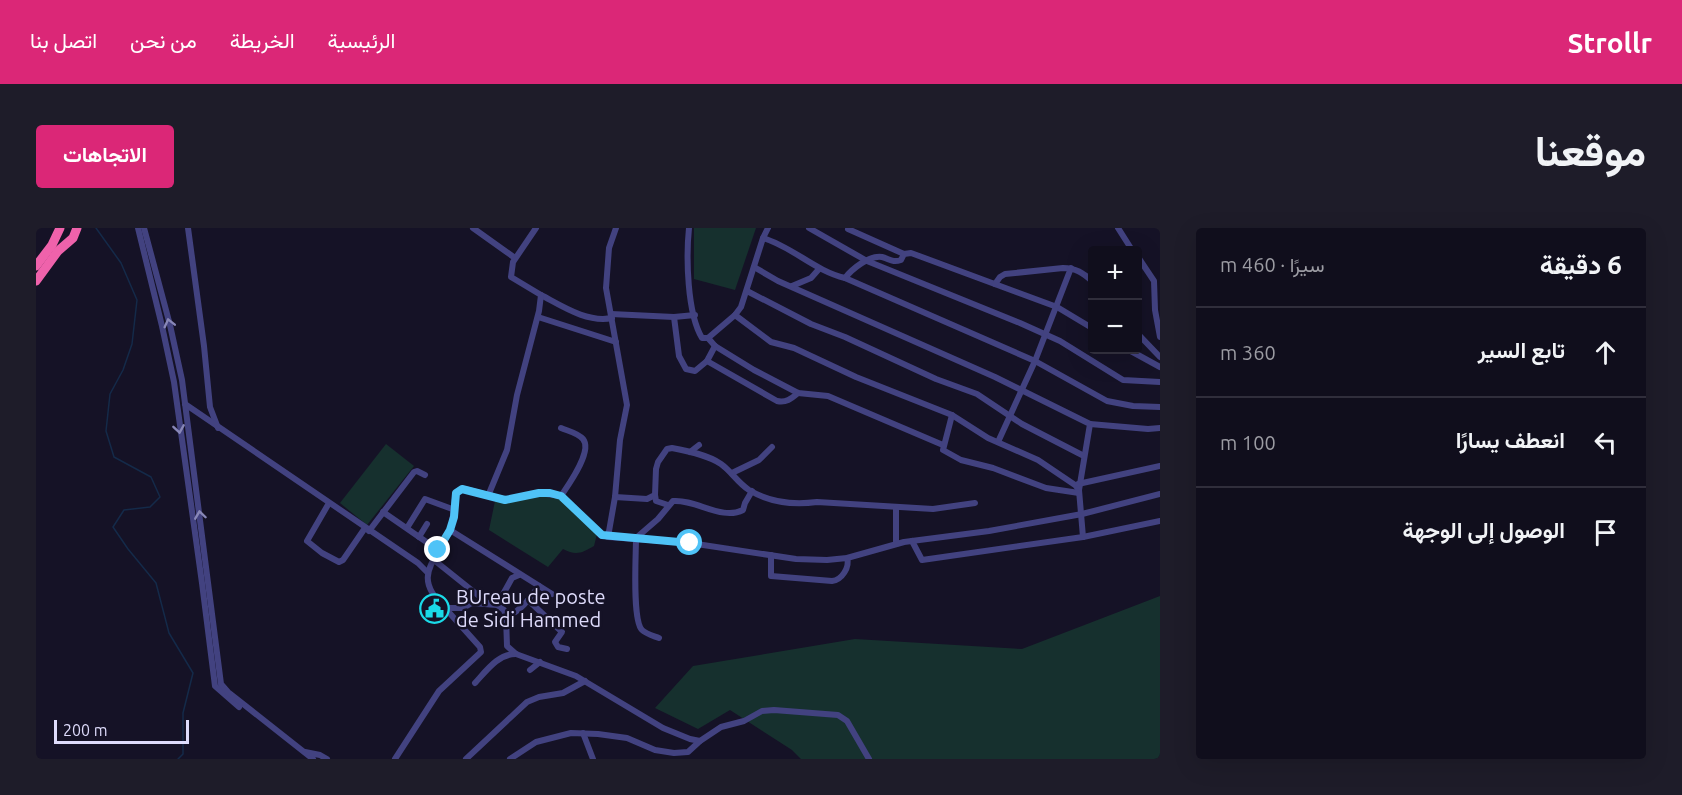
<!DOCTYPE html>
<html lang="ar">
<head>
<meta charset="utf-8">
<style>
	body { margin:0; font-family:Ubuntu,Vazirmatn,sans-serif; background:#1e1c29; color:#f1f3f6; direction:rtl }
	.controls { position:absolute; right:18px; top:18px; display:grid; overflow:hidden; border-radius:6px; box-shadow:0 6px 24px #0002 }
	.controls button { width:54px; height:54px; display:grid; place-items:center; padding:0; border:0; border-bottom:2px solid #302e3b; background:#100e1c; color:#f1f3f6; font:30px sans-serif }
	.scale { position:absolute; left:18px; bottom:15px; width:135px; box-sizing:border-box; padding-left:6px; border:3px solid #dedbfb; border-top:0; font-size:16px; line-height:21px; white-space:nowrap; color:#dedbfb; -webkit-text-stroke:4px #151226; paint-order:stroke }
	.stop { position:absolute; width:18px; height:18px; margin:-14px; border:4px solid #4fc3f7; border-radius:50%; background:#fff }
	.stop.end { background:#4fc3f7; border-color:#fff; box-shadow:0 2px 6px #0008 }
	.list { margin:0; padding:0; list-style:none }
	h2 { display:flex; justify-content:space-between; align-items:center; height:78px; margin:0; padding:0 24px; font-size:26px }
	h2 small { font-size:20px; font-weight:400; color:#9c9ca3 }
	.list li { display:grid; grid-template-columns:39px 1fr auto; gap:18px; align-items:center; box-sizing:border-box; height:90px; padding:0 24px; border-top:2px solid #302e3b }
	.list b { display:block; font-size:22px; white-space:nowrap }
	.list em { font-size:20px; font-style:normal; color:#9c9ca3 }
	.icon { flex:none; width:33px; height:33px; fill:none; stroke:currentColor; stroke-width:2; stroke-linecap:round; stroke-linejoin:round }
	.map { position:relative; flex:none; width:1124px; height:531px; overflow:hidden; direction:ltr; border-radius:6px }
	header { display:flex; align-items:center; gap:36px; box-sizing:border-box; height:84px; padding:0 30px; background:#db2777; color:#fff }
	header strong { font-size:28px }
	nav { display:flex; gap:33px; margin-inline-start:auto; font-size:21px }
	.intro { display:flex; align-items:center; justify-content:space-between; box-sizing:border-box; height:144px; padding:0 36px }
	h1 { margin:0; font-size:42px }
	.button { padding:15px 27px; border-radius:6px; background:#db2777; color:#fff; font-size:21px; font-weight:700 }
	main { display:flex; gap:36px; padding:0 36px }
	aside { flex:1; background:#100e1c; border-radius:6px; box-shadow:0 6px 24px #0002 }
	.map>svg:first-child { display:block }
	.green { fill:#16302e }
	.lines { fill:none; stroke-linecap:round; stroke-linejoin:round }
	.stream { stroke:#142a49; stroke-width:1.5 }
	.minor { stroke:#424280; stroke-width:6 }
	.highway { stroke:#ef62ab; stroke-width:9 }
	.oneway { stroke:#8887b7 }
	.route { stroke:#4fc3f7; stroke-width:8 }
	.labels { text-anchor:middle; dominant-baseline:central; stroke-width:5; stroke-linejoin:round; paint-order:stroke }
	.poi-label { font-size:20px; fill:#dedbfb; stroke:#151226; text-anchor:start }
</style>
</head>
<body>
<header>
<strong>Strollr</strong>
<nav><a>الرئيسية</a><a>الخريطة</a><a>من نحن</a><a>اتصل بنا</a></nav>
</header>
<div class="intro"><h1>موقعنا</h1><a class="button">الاتجاهات</a></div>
<main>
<aside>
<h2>6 دقيقة<small>سيرًا · 460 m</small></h2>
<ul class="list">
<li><svg class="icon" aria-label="ahead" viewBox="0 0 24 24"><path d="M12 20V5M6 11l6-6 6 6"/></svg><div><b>تابع السير</b></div><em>360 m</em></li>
<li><svg class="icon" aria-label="left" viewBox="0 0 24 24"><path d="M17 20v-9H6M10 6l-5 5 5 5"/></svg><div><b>انعطف يسارًا</b></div><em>100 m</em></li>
<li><svg class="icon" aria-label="arrive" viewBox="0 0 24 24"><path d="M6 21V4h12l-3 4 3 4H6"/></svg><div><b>الوصول إلى الوجهة</b></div></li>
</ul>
</aside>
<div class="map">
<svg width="1124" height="531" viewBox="0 0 1124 531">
	<rect width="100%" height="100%" fill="#151226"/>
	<!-- green -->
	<g class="green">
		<path d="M658,0h62l-21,62 -41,-11z"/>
		<path d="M350,216l28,22 -47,59 -27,-22z"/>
		<path d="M501,267l15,1 10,5 35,33 -3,12c-12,7 -18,10 -31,3l-15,18 -59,-37 6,-29 11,1z"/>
		<path d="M1124,368v163h-359l-9,-9 -62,-40 -32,19 -43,-21 38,-42 162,-27 167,10z"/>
	</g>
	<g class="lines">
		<!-- stream -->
		<path class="stream" d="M60,0l25,35 16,37 -5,44 -9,26 -13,24 -4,37 8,26 37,20 9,20 -10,10 -26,3 -11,17 15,22 28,34 13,50 24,40 -10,40v41l-5,5"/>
		<!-- minor -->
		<g class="minor">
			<path d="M102,0l24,98 12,56 28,201 13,103 24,21"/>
			<path d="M108,0l26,97 12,55 39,304 7,8 85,67"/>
			<path d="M152,0l16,118 6,61 8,21"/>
			<path d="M437,0l42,30"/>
			<path d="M653,0c-3,29 -2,85 13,110h6l7,8 39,24 44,23 30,3 115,49"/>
			<path d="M773,0l58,33 153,62 40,18 63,39 37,2"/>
			<path d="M1082,0l14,22"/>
			<path d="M812,1l56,25"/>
			<path d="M727,10c30,9 52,33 82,40l190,83 72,40 26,5 27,1"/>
			<path d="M1102,29l16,24 1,29 5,27"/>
			<path d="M718,39l24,14 217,96 95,47 -11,66"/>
			<path d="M809,50c7,-9 24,-23 37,-21 8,2 10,6 19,3l3,-6 7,-1 146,54 35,21"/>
			<path d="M959,56l5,-7 5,-3 58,-6c13,0 20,5 29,13"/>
			<path d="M756,58l19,-8 8,-9"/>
			<path d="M711,63l64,33 34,13 91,42 41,15 45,30 62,32"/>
			<path d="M505,67c21,11 46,28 71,23"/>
			<path d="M575,86l63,3 21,-2"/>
			<path d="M699,87l36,27 23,6 62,29 96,38 36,23 50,22 37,25 4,5 4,47"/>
			<path d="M502,89l78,25"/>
			<path d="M638,89l5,39 7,13 9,2 12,-10 8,-15"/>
			<path d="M1102,106l22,23"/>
			<path d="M672,110l27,-23 6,-8 22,-69 5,-10"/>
			<path d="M1093,122l31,17"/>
			<path d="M671,133l70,40c9,2 14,-2 21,-8"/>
			<path d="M149,176l233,159 10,10"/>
			<path d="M916,187l-9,35 18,10 32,8 53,20 33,5"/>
			<path d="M1054,196l58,5 12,-1"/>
			<path d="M525,200c7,3 17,5 22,11 10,12 -14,45 -22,57"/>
			<path d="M962,214l37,-81 36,-93"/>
			<path d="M654,224l9,-7"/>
			<path d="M696,245l27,-13 13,-13"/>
			<path d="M1042,256l82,-18"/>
			<path d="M619,267l1,6 12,4"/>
			<path d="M452,268l19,-46 10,-55 22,-84 2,-16 -30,-18 2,-15 23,-34"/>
			<path d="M579,269l32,2 8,-4 1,-26 2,-7 9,-13 5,-1c16,3 36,7 49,16 10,7 17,19 28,26 20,12 45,15 68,12l116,7 42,-6"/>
			<path d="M293,275l-22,38 15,12 17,9 4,-2 22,-32"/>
			<path d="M860,280v36"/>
			<path d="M347,284l55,38"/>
			<path d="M371,300l18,-29 30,11"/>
			<path d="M414,302l102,64"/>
			<path d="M333,303l45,-59 3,-1 8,4"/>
			<path d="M383,309l8,-13"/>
			<path d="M572,309l7,-40 5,-57 7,-35 -21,-117 3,-40 7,-20"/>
			<path d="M876,313l10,19 161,-23 77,-16"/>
			<path d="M735,327v21l61,5c10,-1 18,-14 15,-23"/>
			<path d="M398,332l55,44"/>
			<path d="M492,372l34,32 -7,10 3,5 9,2"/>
			<path d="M461,377l15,-27 7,-3"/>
			<path d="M470,389c15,-6 24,-19 33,-31"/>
			<path d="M623,410c-5,-2 -13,-4 -17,-8 -10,-10 -6,-75 -6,-92l22,-19 15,-18c23,-2 49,20 70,9l2,-7 7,-12"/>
			<path d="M494,442l10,-8"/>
			<path d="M439,455c12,-13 23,-29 41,-29"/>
			<path d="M547,505l10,26"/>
			<path d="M664,513l-10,-2 -27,-11 -87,-52 -60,-22 -9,-8 -1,-29 -2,-7 -7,-5 -25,-2 -9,5h-18c-35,-33 -8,-46 5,-79 5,-12 2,-26 7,-37l8,-3 41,11 33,-7 22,3 41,39 6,2 82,6 106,16 31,1 20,-2 57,-16 85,-11 93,-17 78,-20"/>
			<path d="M269,524l15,3 7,4"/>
			<path d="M359,531l44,-68 42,-39 -1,-5 -35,-39"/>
			<path d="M430,531l61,-57 12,-5 24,-4 22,-12"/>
			<path d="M474,531l26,-17 35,-9 27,1 29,4 28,12 19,3 14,-1 12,-11 21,-14 23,-6 18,-10 12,-1 64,5 9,6 22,38"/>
		</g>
		<!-- highway -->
		<g class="highway">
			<path d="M0,38l16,-21 8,-17"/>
			<path d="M0,53l22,-30 15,-13 4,-10"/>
		</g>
	</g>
	<!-- one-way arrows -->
	<defs><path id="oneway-chevron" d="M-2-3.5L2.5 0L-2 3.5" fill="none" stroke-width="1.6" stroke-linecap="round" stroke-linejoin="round" transform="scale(1.5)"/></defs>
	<g class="oneway">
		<use href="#oneway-chevron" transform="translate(133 95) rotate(-104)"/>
		<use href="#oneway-chevron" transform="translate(143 201) rotate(81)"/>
		<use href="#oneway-chevron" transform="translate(164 287) rotate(-98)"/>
	</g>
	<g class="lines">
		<!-- route -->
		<path class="route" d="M402,322l12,-20 4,-13 2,-24 6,-4 43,11 34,-7h11l11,3 41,39 88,8"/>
	</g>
	<!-- icons -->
	<defs>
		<symbol id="civic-ring" viewBox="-11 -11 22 22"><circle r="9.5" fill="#151226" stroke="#1adae8" stroke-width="1.5"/><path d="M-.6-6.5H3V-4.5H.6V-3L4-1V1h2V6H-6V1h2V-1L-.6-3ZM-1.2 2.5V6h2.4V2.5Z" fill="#1adae8"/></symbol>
	</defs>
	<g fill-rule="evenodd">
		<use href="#civic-ring" x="382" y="364" width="33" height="33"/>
	</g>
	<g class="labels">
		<!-- poi labels -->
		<g class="poi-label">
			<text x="420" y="368">BUreau de poste<tspan x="420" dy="23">de Sidi Hammed</tspan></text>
		</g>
	</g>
</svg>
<div class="controls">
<button>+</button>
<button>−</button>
</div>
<div class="scale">200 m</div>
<div class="stop" style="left:654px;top:315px"></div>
<div class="stop end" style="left:402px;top:322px"></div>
</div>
</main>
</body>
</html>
